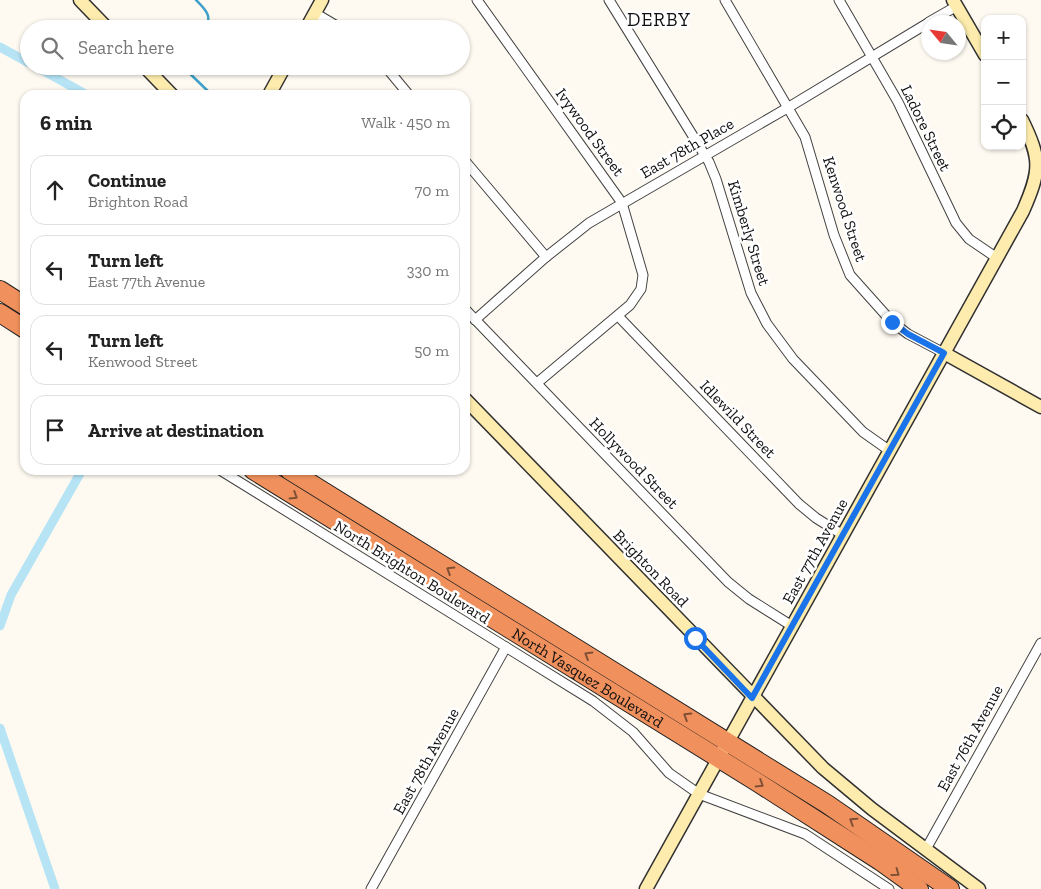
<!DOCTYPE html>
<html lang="en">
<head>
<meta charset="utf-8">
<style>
	body { margin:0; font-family:"Zilla Slab",serif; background:#f6f6f6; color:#222 }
	.controls { position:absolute; right:15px; top:15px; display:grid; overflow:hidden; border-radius:10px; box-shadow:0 1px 4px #0004 }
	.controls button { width:45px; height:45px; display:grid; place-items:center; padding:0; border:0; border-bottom:1px solid #e0e0e0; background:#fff; color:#222; font:25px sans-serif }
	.compass { position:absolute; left:921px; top:15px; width:45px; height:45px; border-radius:50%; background:#fff; box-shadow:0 1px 4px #0004; rotate:299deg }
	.stop { position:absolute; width:15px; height:15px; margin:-11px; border:4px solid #1a73e8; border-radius:50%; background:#fff }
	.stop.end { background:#1a73e8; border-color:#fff; box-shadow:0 1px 5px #0008 }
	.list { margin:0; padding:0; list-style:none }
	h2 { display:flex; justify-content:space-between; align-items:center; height:65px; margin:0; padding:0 20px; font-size:21px }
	h2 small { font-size:16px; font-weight:400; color:#767676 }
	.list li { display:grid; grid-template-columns:32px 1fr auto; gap:15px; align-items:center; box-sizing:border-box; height:70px; margin:0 10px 10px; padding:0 10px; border:1px solid #e0e0e0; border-radius:15px }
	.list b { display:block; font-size:19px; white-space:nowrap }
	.list p { margin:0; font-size:16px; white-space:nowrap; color:#767676 }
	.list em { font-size:16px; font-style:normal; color:#767676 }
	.icon { flex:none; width:28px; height:28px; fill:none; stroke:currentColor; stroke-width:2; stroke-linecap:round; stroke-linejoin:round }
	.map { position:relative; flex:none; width:1041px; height:889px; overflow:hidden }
	.search { position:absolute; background:#fff; box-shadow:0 1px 4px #0004; left:20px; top:20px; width:450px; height:55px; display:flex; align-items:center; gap:12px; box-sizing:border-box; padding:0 18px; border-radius:28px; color:#767676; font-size:19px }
	.panel { position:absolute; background:#fff; box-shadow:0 1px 4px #0004; left:20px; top:90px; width:450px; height:385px; border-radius:15px }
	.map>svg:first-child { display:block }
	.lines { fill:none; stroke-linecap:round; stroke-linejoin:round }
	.stream { stroke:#3fa1ca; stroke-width:2.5 }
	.canal { stroke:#b6e4f5; stroke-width:9 }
	.street-casing { stroke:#424242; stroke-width:11 }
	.secondary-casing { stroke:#313131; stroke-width:15 }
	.highway-casing { stroke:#202020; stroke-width:20 }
	.street { stroke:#fff; stroke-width:9 }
	.secondary { stroke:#fdecad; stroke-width:12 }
	.highway { stroke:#f0915d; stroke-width:18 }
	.oneway { stroke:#805036 }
	.route { stroke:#1a73e8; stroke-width:6 }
	.labels { text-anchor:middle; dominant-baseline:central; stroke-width:5; stroke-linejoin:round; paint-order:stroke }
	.street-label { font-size:16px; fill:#0f0f0f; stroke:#fff }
	.quarter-label { font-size:19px; letter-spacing:1px; fill:#0f0f0f; stroke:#fff }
</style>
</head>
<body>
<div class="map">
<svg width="1041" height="889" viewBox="0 0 1041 889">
	<rect width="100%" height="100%" fill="#fffaf1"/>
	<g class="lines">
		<!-- stream -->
		<g class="stream">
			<path d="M196,0c9,9 18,17 8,29"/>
			<path d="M182,66l30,29"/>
		</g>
		<!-- canal -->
		<g class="canal">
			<path d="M0,47l29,16"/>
			<path d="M35,66l52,29"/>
			<path d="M0,626l11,-31 71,-125"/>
			<path d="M0,728l55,161"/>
		</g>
		<defs>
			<g id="street">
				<path d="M477,0l145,203 21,72 -2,14 -11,16 -93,78"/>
				<path d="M609,0l100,162 7,17 35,114 16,31 26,35 70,73 27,19"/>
				<path d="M725,0l80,137 29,98 16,40 42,47 16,12 36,19"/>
				<path d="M839,0l59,102 58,121 13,16 28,19"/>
				<path d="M315,13l27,16"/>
				<path d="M929,22l28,-16"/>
				<path d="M385,66l24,29"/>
				<path d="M465,161l81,96"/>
				<path d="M465,309l263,273 21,17 43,27"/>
				<path d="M618,316l181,188 17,14 27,17"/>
				<path d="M475,320l71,-63 43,-34 200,-116 139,-84"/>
				<path d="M220,470l373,231 40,31 36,41 30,21 106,40 84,55"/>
				<path d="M926,849l115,-206"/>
				<path d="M371,889l135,-242"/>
			</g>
			<g id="secondary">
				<path d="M80,0l28,29"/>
				<path d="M953,0l32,55"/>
				<path d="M306,29l16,-29"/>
				<path d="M144,66l28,29"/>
				<path d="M269,95l16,-29"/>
				<path d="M944,353l97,54"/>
				<path d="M465,399l358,369 49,41 107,80"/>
				<path d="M646,889l377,-678c18,-41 18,-52 -1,-91"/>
			</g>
			<g id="highway">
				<path d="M0,290l25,16"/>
				<path d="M0,313l25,16"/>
				<path id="s1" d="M253,470l504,312 123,79 39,28"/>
				<path d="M289,470l538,334 123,85"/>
			</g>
		</defs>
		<!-- street casing -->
		<use href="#street" class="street-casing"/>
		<!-- secondary casing -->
		<use href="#secondary" class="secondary-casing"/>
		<!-- highway casing -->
		<use href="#highway" class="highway-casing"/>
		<!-- street -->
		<use href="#street" class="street"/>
		<!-- secondary -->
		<use href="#secondary" class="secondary"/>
		<!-- highway -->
		<use href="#highway" class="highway"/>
	</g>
	<!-- one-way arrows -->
	<defs><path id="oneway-chevron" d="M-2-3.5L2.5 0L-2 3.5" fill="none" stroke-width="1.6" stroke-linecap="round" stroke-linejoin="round" transform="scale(1.25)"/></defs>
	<g class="oneway">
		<use href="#oneway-chevron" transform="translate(294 496) rotate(32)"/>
		<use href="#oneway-chevron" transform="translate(450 570) rotate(-148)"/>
		<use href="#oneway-chevron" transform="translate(588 655) rotate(-149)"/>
		<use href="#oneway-chevron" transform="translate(687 716) rotate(-148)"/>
		<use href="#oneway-chevron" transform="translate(760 784) rotate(32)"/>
		<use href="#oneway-chevron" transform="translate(853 821) rotate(-147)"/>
		<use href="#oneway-chevron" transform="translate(896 873) rotate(36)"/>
	</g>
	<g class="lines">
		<!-- route -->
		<path class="route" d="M695,638l57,60 192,-345 -36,-19 -16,-12"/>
	</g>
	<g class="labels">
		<!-- street labels -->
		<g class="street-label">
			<text transform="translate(926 128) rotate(64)">Ladore Street</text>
			<text transform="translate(590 132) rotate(54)">Ivywood Street</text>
			<text transform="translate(687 148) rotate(-30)">East 78th Place</text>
			<text transform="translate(845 209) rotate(72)">Kenwood Street</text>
			<text transform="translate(749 233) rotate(73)">Kimberly Street</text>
			<text transform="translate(738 419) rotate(46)">Idlewild Street</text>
			<text transform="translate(634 463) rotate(46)">Hollywood Street</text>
			<text transform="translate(815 551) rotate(-61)">East 77th Avenue</text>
			<text transform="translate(651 568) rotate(46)">Brighton Road</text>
			<text transform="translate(412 572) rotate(32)">North Brighton Boulevard</text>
			<text stroke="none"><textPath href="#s1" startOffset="394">North Vasquez Boulevard</textPath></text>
			<text transform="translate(970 738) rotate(-61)">East 76th Avenue</text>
			<text transform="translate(426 761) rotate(-61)">East 78th Avenue</text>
		</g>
		<!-- quarter labels -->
		<g class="quarter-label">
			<text x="659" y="19">DERBY</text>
		</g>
	</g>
</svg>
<div class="controls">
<button>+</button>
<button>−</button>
<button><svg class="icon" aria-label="locate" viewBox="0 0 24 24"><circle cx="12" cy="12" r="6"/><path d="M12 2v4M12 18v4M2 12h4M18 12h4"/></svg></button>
</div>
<svg class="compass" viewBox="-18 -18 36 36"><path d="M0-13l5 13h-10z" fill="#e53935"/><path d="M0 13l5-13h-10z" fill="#767676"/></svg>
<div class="stop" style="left:695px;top:638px"></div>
<div class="stop end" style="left:892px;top:322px"></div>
<div class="search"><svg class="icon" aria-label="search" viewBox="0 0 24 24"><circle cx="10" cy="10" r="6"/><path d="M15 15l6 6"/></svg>Search here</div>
<section class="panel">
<h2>6 min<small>Walk · 450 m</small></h2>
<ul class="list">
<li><svg class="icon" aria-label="ahead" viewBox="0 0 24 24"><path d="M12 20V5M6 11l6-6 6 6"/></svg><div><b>Continue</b><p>Brighton Road</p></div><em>70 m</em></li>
<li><svg class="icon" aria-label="left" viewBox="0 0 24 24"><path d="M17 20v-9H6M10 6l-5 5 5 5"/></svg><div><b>Turn left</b><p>East 77th Avenue</p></div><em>330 m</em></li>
<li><svg class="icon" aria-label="left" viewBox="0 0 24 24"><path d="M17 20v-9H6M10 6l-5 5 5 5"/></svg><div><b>Turn left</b><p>Kenwood Street</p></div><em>50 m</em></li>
<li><svg class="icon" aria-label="arrive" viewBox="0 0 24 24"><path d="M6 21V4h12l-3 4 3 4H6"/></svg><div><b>Arrive at destination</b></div></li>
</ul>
</section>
</div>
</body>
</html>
